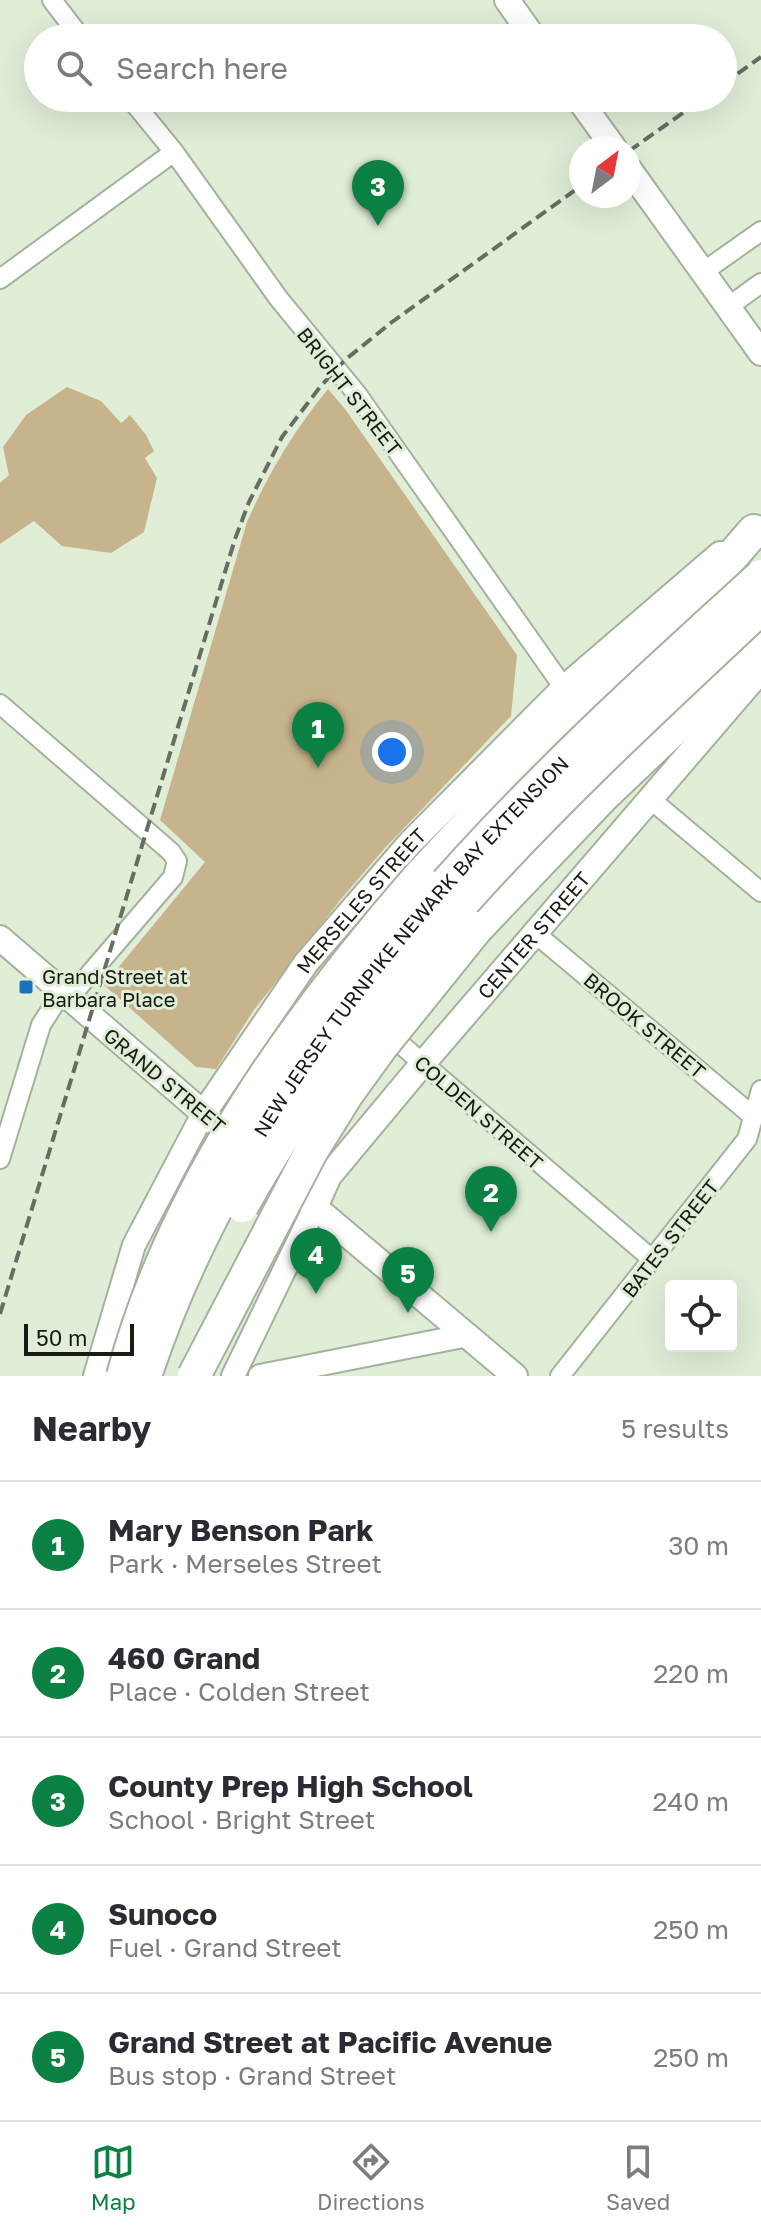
<!DOCTYPE html>
<html lang="en">
<head>
<meta charset="utf-8">
<style>
	body { margin:0; font-family:"Golos Text",sans-serif; background:#f7f7f7; color:#2b2b33 }
	.controls { position:absolute; right:24px; bottom:24px; display:grid; overflow:hidden; border-radius:8px; box-shadow:0 8px 32px #0002 }
	.controls button { width:72px; height:72px; display:grid; place-items:center; padding:0; border:0; border-bottom:2px solid #e1e1e2; background:#fff; color:#2b2b33; font:40px sans-serif }
	.compass { position:absolute; left:569px; top:136px; width:72px; height:72px; border-radius:50%; background:#fff; box-shadow:0 8px 32px #0002; rotate:32deg }
	.scale { position:absolute; left:24px; bottom:20px; width:110px; box-sizing:border-box; padding-left:8px; border:4px solid #171b14; border-top:0; font-size:22px; line-height:28px; white-space:nowrap; color:#171b14; -webkit-text-stroke:6px #e0eed8; paint-order:stroke }
	.you { position:absolute; left:392px; top:752px; width:28px; height:28px; margin:-20px; border:6px solid #fff; border-radius:50%; background:#1a73e8; box-shadow:0 0 0 12px #1a73e833 }
	.badge { display:grid; place-items:center; width:52px; height:52px; border-radius:50%; background:#0b8043; color:#fff; font-size:26px; font-weight:700 }
	.pin { position:absolute; translate:-50% -66px; filter:drop-shadow(0 2px 4px #0008) }
	.pin::after { content:''; position:absolute; top:42px; width:28px; height:24px; background:inherit; clip-path:polygon(0 0,100% 0,50% 100%) }
	.list { margin:0; padding:0; list-style:none }
	h2 { display:flex; justify-content:space-between; align-items:center; height:104px; margin:0; padding:0 32px; font-size:34px }
	h2 small { font-size:26px; font-weight:400; color:#7c7c81 }
	.list li { display:grid; grid-template-columns:52px 1fr auto; gap:24px; align-items:center; box-sizing:border-box; height:128px; padding:0 32px; border-top:2px solid #e1e1e2 }
	.list b { display:block; font-size:30px; white-space:nowrap }
	.list p { margin:0; font-size:26px; white-space:nowrap; color:#7c7c81 }
	.list em { font-size:26px; font-style:normal; color:#7c7c81 }
	.icon { flex:none; width:44px; height:44px; fill:none; stroke:currentColor; stroke-width:2; stroke-linecap:round; stroke-linejoin:round }
	.map { position:relative; flex:none; width:761px; height:1376px; overflow:hidden }
	.search { position:absolute; background:#fff; box-shadow:0 8px 32px #0002; left:24px; right:24px; top:24px; height:88px; display:flex; align-items:center; gap:20px; box-sizing:border-box; padding:0 28px; border-radius:44px; color:#7c7c81; font-size:30px }
	.sheet { height:744px; background:#fff }
	nav { display:flex; justify-content:space-around; align-items:center; box-sizing:border-box; height:112px; border-top:2px solid #e1e1e2; background:#fff; font-size:22px; color:#7c7c81 }
	nav a { display:grid; justify-items:center; gap:4px }
	nav .on { color:#0b8043 }
	.map>svg:first-child { display:block }
	.green { fill:#c7b48c }
	.lines { fill:none; stroke-linecap:round; stroke-linejoin:round }
	.minor-casing { stroke:#a4b29c; stroke-width:22 }
	.tertiary-casing { stroke:#a4b29c; stroke-width:26 }
	.secondary-casing { stroke:#a4b29c; stroke-width:28 }
	.motorway-casing { stroke:#a4b29c; stroke-width:36 }
	.minor { stroke:#fff; stroke-width:18 }
	.tertiary { stroke:#fff; stroke-width:22 }
	.secondary { stroke:#fff; stroke-width:24 }
	.motorway { stroke:#fff; stroke-width:32 }
	.rail { stroke:#666e61; stroke-width:4; stroke-dasharray:12 6; stroke-linecap:butt }
	.motorway-bridge-casing { stroke:#a4b29c; stroke-width:36; stroke-linecap:butt }
	.motorway-bridge { stroke:#fff; stroke-width:32 }
	.poi-dot { fill:#1d72c0; stroke:#e0eed8; stroke-width:3 }
	.labels { text-anchor:middle; dominant-baseline:central; stroke-width:6; stroke-linejoin:round; paint-order:stroke }
	.street-label { font-size:20px; fill:#171b14; stroke:#e0eed8 }
	.poi-label { font-size:20px; fill:#171b14; stroke:#e0eed8; text-anchor:start }
</style>
</head>
<body>
<div class="map">
<svg width="761" height="1376" viewBox="0 0 761 1376">
	<rect width="100%" height="100%" fill="#e0eed8"/>
	<!-- green -->
	<g class="green">
		<path d="M67,387l34,14 20,22 9,-8 16,20 8,16 -9,7 12,20 -13,54 -33,21 -49,-7 -28,-25 -34,23v-61l9,-8 -6,-28 23,-32z"/>
		<path d="M328,389l17,20 172,246 -6,61 -127,133 -43,50 -87,111 -38,59 -20,-2 -92,-82 101,-123 -45,-42 87,-298c22,-50 46,-90 81,-133z"/>
	</g>
	<g class="lines">
		<defs>
			<g id="minor">
				<path d="M52,0l29,38"/>
				<path d="M130,98l44,54 105,147 78,95 207,294"/>
				<path d="M703,272l58,-41"/>
				<path d="M0,279l174,-127"/>
				<path d="M728,307l33,-24"/>
				<path d="M0,704l171,148 6,9 -4,16 -104,121"/>
				<path d="M649,798l112,94"/>
				<path d="M536,934l218,183"/>
				<path d="M384,1030l269,230"/>
				<path d="M0,1159l41,-134 21,-33"/>
				<path d="M560,1376l187,-237 14,-49"/>
			</g>
			<g id="tertiary">
				<path d="M95,1376l39,-131 69,-131"/>
				<path d="M233,1376l82,-169"/>
				<path d="M260,1376l208,-41"/>
			</g>
			<g id="secondary">
				<path d="M507,0l27,38"/>
				<path d="M578,98l36,50"/>
				<path d="M629,169l132,184"/>
				<path d="M0,938l216,186"/>
				<path id="s1" d="M203,1114l103,-151 104,-120 154,-155 156,-134"/>
				<path d="M254,1156l261,220"/>
				<path id="s2" d="M315,1207l14,-31 85,-102 347,-404"/>
			</g>
			<g id="motorway">
				<path d="M419,877l122,-131 145,-137 68,-78"/>
				<path d="M477,928l126,-132 158,-150"/>
			</g>
		</defs>
		<!-- minor casing -->
		<use href="#minor" class="minor-casing"/>
		<!-- tertiary casing -->
		<use href="#tertiary" class="tertiary-casing"/>
		<!-- secondary casing -->
		<use href="#secondary" class="secondary-casing"/>
		<!-- motorway casing -->
		<use href="#motorway" class="motorway-casing"/>
		<!-- minor -->
		<use href="#minor" class="minor"/>
		<!-- tertiary -->
		<use href="#tertiary" class="tertiary"/>
		<!-- secondary -->
		<use href="#secondary" class="secondary"/>
		<!-- motorway -->
		<use href="#motorway" class="motorway"/>
		<!-- rail -->
		<g class="rail">
			<path d="M723,84l38,-27"/>
			<path d="M629,151l75,-53"/>
			<path d="M0,1314l235,-775 14,-37 33,-65 38,-50 25,-27 47,-38 189,-136"/>
		</g>
		<defs>
			<g id="motorway-bridge">
				<path d="M242,1206c133,-239 322,-414 519,-598"/>
				<path d="M123,1376c50,-188 170,-354 296,-499"/>
				<path id="s3" d="M145,1376c74,-225 230,-427 396,-593 71,-72 146,-139 220,-207"/>
				<path d="M194,1376l117,-224 36,-58 34,-47 96,-119"/>
			</g>
		</defs>
		<!-- motorway-bridge casing -->
		<use href="#motorway-bridge" class="motorway-bridge-casing"/>
		<!-- motorway-bridge -->
		<use href="#motorway-bridge" class="motorway-bridge"/>
	</g>
	<!-- markers -->
	<rect class="poi-dot" x="18" y="979" width="16" height="16" rx="4"/>
	<g class="labels">
		<!-- street labels -->
		<g class="street-label">
			<text transform="translate(350 391) rotate(52)">BRIGHT STREET</text>
			<text stroke="none"><textPath href="#s1" startOffset="266">MERSELES STREET</textPath></text>
			<text stroke="none"><textPath href="#s2" startOffset="350">CENTER STREET</textPath></text>
			<text stroke="none"><textPath href="#s3" startOffset="510">NEW JERSEY TURNPIKE NEWARK BAY EXTENSION</textPath></text>
			<text transform="translate(645 1025) rotate(40)">BROOK STREET</text>
			<text transform="translate(165 1080) rotate(40)">GRAND STREET</text>
			<text transform="translate(479 1112) rotate(41)">COLDEN STREET</text>
			<text transform="translate(670 1238) rotate(-52)">BATES STREET</text>
		</g>
		<!-- poi labels -->
		<g class="poi-label">
			<text x="42" y="976">Grand Street at<tspan x="42" dy="23">Barbara Place</tspan></text>
		</g>
	</g>
</svg>
<div class="controls">
<button><svg class="icon" aria-label="locate" viewBox="0 0 24 24"><circle cx="12" cy="12" r="6"/><path d="M12 2v4M12 18v4M2 12h4M18 12h4"/></svg></button>
</div>
<svg class="compass" viewBox="-18 -18 36 36"><path d="M0-13l5 13h-10z" fill="#e53935"/><path d="M0 13l5-13h-10z" fill="#7c7c81"/></svg>
<div class="scale">50 m</div>
<div class="you"></div>
<div class="pin badge" style="left:318px;top:768px">1</div>
<div class="pin badge" style="left:491px;top:1232px">2</div>
<div class="pin badge" style="left:378px;top:226px">3</div>
<div class="pin badge" style="left:316px;top:1294px">4</div>
<div class="pin badge" style="left:408px;top:1313px">5</div>
<div class="search"><svg class="icon" aria-label="search" viewBox="0 0 24 24"><circle cx="10" cy="10" r="6"/><path d="M15 15l6 6"/></svg>Search here</div>
</div>
<section class="sheet">
<h2>Nearby<small>5 results</small></h2>
<ul class="list">
<li><span class="badge">1</span><div><b>Mary Benson Park</b><p>Park · Merseles Street</p></div><em>30 m</em></li>
<li><span class="badge">2</span><div><b>460 Grand</b><p>Place · Colden Street</p></div><em>220 m</em></li>
<li><span class="badge">3</span><div><b>County Prep High School</b><p>School · Bright Street</p></div><em>240 m</em></li>
<li><span class="badge">4</span><div><b>Sunoco</b><p>Fuel · Grand Street</p></div><em>250 m</em></li>
<li><span class="badge">5</span><div><b>Grand Street at Pacific Avenue</b><p>Bus stop · Grand Street</p></div><em>250 m</em></li>
</ul>
</section>
<nav>
<a class="on"><svg class="icon" aria-label="map" viewBox="0 0 24 24"><path d="M3 6l6-2 6 2 6-2v14l-6 2-6-2-6 2zM9 4v14M15 6v14"/></svg>Map</a>
<a><svg class="icon" aria-label="directions" viewBox="0 0 24 24"><path d="M12 3l9 9-9 9-9-9zM9 14v-3h6M13 9l2 2-2 2"/></svg>Directions</a>
<a><svg class="icon" aria-label="saved" viewBox="0 0 24 24"><path d="M7 4h10v16l-5-4-5 4z"/></svg>Saved</a>
</nav>
</body>
</html>
